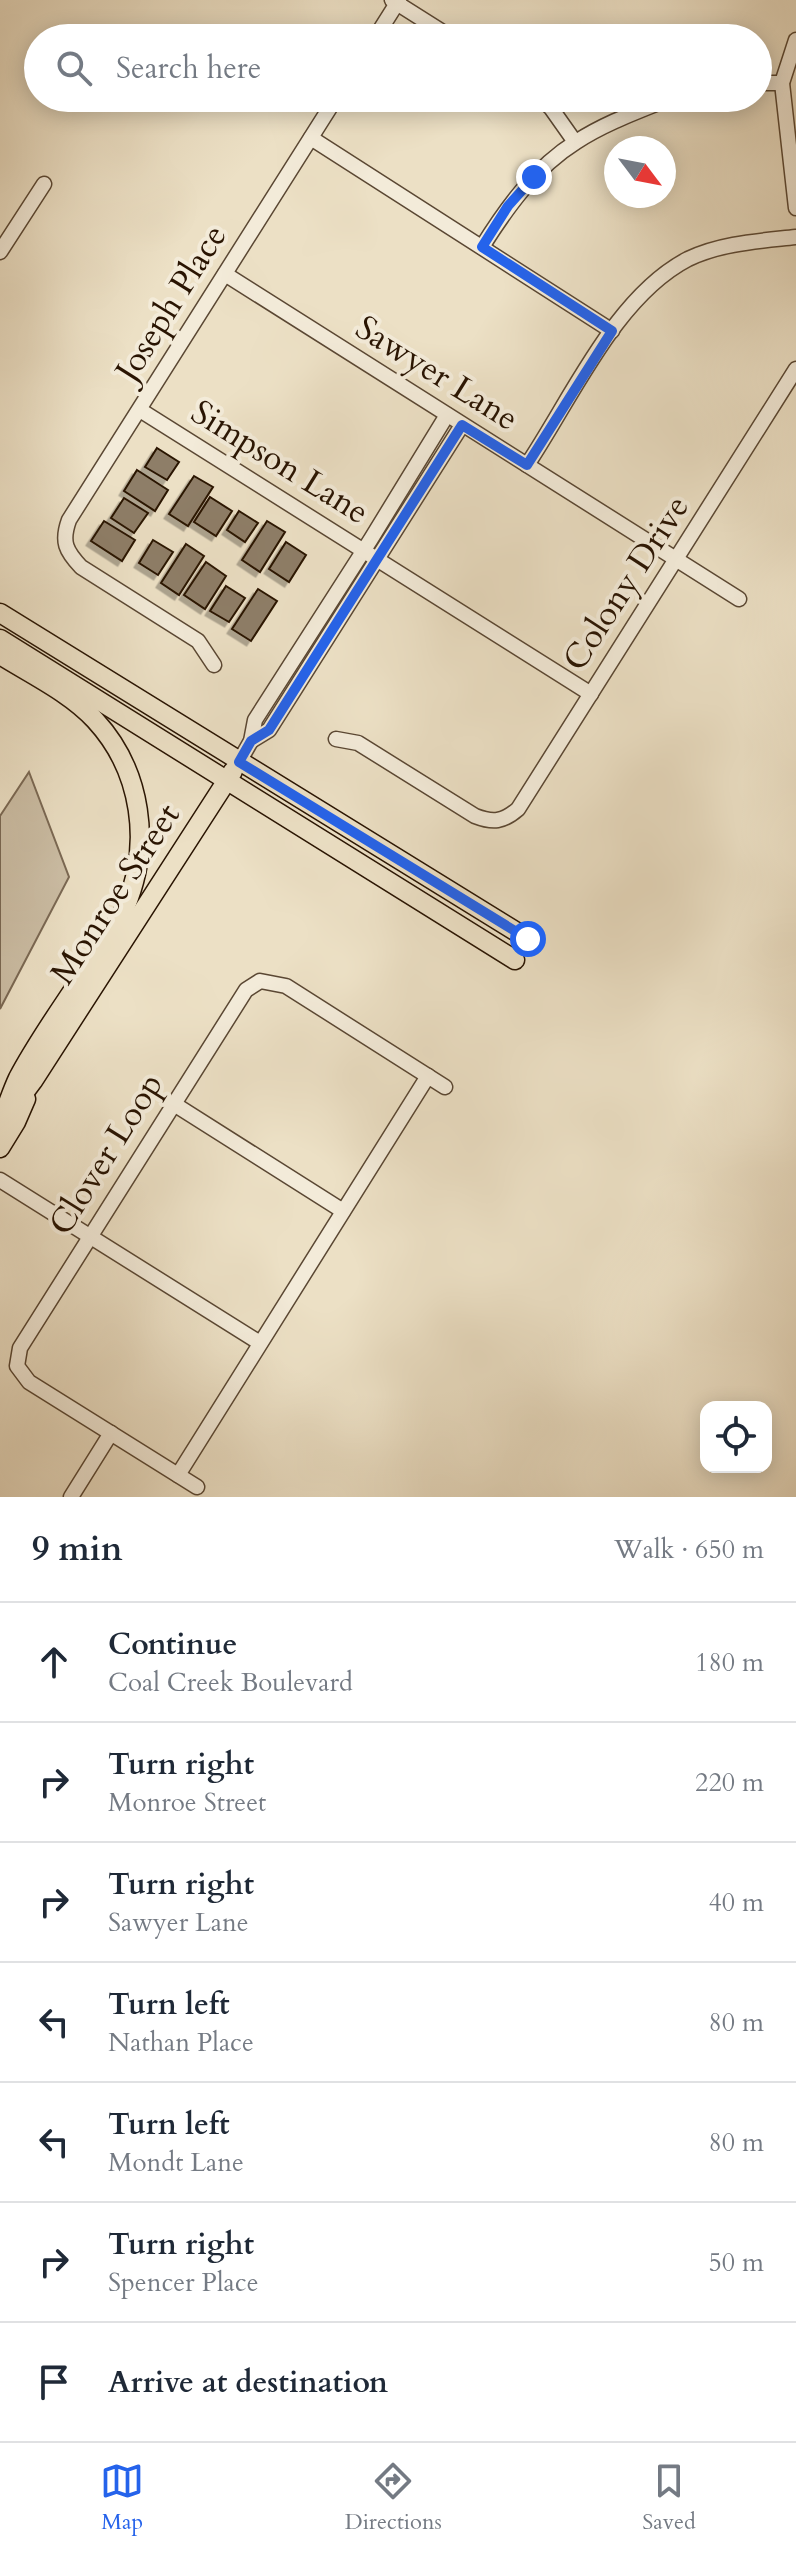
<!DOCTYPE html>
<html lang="en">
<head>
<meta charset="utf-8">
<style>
	body { margin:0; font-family:Cardo,serif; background:#f2f2f3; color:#1f2937 }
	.controls { position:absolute; right:24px; bottom:24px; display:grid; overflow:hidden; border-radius:16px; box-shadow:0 4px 20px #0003 }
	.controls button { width:72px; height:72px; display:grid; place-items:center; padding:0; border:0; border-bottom:2px solid #e0e1e3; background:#fff; color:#1f2937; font:40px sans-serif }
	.compass { position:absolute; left:604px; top:136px; width:72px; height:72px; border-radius:50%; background:#fff; box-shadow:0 4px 20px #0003; rotate:122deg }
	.stop { position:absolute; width:24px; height:24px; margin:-18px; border:6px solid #2563eb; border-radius:50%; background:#fff }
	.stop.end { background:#2563eb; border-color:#fff; box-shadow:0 2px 8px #0008 }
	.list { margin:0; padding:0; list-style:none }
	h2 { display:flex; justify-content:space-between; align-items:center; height:104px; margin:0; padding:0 32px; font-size:34px }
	h2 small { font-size:26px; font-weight:400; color:#747a83 }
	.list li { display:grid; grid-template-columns:52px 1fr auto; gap:24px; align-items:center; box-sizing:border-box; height:120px; padding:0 32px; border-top:2px solid #e0e1e3 }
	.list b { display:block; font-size:30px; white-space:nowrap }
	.list p { margin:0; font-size:26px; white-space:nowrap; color:#747a83 }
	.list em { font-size:26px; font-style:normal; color:#747a83 }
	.icon { flex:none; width:44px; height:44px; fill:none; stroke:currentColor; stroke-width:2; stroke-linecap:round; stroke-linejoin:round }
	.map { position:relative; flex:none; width:796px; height:1497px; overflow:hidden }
	.search { position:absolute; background:#fff; box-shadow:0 4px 20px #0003; left:24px; right:24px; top:24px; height:88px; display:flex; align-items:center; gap:20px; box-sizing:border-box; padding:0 28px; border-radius:44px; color:#747a83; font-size:30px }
	.sheet { height:944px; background:#fff }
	nav { display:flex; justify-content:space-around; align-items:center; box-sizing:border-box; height:112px; border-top:2px solid #e0e1e3; background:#fff; font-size:22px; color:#747a83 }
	nav a { display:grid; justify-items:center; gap:4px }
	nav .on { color:#2563eb }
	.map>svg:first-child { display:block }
	.green { fill:#cbbda4; stroke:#7a6853; stroke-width:2 }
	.building { fill:#8e7e67; stroke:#291402; stroke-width:2; filter:url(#shadow) }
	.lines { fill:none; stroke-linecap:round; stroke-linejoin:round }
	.minor-casing { stroke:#5a4733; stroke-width:17 }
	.major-casing { stroke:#291402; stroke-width:21 }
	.minor { stroke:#f3ebd9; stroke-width:14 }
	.major { stroke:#ece0c5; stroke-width:18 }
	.route { stroke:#2563eb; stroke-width:10 }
	.labels { text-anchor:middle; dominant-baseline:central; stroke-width:8; stroke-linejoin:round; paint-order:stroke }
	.street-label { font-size:34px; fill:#291402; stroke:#f3ebd9 }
</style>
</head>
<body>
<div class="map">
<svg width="796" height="1497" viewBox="0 0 796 1497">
	<defs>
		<filter id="shadow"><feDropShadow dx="-4.5" dy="4.5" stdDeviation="0" flood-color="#0004"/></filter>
	</defs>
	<rect width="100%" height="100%" fill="#ece0c5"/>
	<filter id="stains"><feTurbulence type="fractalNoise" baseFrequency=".0025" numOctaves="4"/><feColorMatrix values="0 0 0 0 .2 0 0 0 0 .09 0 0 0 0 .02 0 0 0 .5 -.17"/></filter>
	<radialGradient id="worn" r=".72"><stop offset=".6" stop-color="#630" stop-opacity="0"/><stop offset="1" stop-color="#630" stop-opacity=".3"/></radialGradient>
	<!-- green -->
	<path class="green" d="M29,772l40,105 -69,132v-193z"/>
	<!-- building -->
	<g class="building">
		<path d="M157,448l22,14 -12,18 -22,-13z"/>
		<path d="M137,470l31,20 -13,21 -31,-20z"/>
		<path d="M194,476l19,11 -25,39 -19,-12z"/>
		<path d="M210,497l22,14 -16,25 -22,-14z"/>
		<path d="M124,498l24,15 -14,20 -23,-15z"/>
		<path d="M239,511l19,12 -13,19 -18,-12z"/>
		<path d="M104,521l31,19 -13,21 -31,-20z"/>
		<path d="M267,521l18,11 -25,40 -18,-12z"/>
		<path d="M153,540l20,12 -15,23 -19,-12z"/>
		<path d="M286,542l20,13 -17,27 -20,-13z"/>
		<path d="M186,544l18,12 -25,39 -18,-12z"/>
		<path d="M206,562l20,14 -21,33 -21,-14z"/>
		<path d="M226,586l19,12 -16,24 -19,-11z"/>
		<path d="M258,589l19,12 -26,40 -19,-12z"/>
	</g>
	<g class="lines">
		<defs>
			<g id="minor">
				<path d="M392,0l60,38"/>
				<path d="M375,38l24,-38"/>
				<path d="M796,40l-14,43 14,125"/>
				<path d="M758,83h24"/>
				<path d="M540,98l11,10 24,34"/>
				<path d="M311,138l301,193"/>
				<path d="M482,247c25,-40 54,-80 94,-105 29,-19 63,-31 95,-44"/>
				<path d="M0,252l44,-68"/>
				<path d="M225,274l514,325"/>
				<path d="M140,410l451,284"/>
				<path d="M527,465c45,-67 88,-168 161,-206 33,-16 72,-18 108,-22"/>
				<path d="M214,665l-16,-24 -117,-74c-15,-16 -20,-25 -12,-47l267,-422"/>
				<path d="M336,739l22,4 117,73c18,7 28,6 43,-7l278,-440"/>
				<path d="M251,741l18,-11 193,-305"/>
				<path d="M239,762l12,-21 4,-21 116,-181 76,-124"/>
				<path d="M174,1104l169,107"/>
				<path d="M0,1180l260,163"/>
				<path d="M178,1475l250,-399"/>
				<path d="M197,1487l-168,-105 -12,-16 3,-18 226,-358 14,-9 26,5 159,101"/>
				<path d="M71,1497l40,-64"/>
			</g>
			<g id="major">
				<path d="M0,613l528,326"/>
				<path d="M0,639l515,321"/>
				<path d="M0,655c32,20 70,38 95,65 47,51 57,125 30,188 -8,16 -19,31 -29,47 -25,40 -56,81 -78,123 -7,15 -12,31 -18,46"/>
				<path d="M13,1108l20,-27 200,-310"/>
				<path d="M0,1148l16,-26 10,-23"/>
			</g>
		</defs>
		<!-- minor casing -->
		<use href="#minor" class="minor-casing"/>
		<!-- major casing -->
		<use href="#major" class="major-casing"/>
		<!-- minor -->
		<use href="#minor" class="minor"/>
		<!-- major -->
		<use href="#major" class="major"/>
	</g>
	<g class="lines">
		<!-- route -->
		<path class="route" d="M528,939l-289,-177 12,-21 18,-11 193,-305 65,40 85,-134 -130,-84 26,-41 26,-29"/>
	</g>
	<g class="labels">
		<!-- street labels -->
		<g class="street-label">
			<text transform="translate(171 303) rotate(-58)">Joseph Place</text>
			<text transform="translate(437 373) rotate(32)">Sawyer Lane</text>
			<text transform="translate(280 462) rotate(32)">Simpson Lane</text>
			<text transform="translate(626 583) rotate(-57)">Colony Drive</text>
			<text transform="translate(115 894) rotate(-57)">Monroe Street</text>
			<text transform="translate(106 1154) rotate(-58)">Clover Loop</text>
		</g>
	</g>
	<rect width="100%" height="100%" filter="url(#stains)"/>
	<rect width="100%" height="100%" fill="url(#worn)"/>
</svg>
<div class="controls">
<button><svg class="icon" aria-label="locate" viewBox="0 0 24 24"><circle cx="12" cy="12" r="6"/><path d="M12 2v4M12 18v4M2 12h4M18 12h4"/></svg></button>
</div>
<svg class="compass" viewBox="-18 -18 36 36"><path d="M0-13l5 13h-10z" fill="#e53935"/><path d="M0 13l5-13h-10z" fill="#747a83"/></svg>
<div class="stop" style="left:528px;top:939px"></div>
<div class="stop end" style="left:534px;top:177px"></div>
<div class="search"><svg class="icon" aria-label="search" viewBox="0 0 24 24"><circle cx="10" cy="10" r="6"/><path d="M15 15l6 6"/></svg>Search here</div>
</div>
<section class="sheet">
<h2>9 min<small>Walk · 650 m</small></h2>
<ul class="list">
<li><svg class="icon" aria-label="ahead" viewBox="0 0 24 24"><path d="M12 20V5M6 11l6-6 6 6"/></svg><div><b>Continue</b><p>Coal Creek Boulevard</p></div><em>180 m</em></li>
<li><svg class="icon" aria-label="right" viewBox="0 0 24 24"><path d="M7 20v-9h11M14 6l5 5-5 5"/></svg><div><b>Turn right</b><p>Monroe Street</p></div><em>220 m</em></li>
<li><svg class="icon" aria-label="right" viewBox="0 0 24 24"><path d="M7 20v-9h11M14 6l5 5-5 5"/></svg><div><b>Turn right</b><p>Sawyer Lane</p></div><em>40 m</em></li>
<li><svg class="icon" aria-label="left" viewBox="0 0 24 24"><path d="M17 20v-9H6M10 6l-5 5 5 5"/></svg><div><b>Turn left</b><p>Nathan Place</p></div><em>80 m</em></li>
<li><svg class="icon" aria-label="left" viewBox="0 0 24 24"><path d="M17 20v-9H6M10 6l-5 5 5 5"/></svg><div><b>Turn left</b><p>Mondt Lane</p></div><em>80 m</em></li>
<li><svg class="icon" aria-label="right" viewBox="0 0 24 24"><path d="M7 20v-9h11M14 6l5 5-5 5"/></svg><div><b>Turn right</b><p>Spencer Place</p></div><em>50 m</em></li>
<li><svg class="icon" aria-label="arrive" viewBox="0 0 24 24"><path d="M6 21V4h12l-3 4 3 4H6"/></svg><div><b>Arrive at destination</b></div></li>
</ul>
</section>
<nav>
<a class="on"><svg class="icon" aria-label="map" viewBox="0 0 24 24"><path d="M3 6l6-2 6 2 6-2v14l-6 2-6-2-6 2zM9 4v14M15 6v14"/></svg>Map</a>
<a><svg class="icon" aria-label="directions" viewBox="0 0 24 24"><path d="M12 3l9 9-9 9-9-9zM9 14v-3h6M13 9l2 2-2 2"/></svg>Directions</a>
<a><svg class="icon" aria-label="saved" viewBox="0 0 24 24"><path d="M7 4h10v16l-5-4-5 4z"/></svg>Saved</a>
</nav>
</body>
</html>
